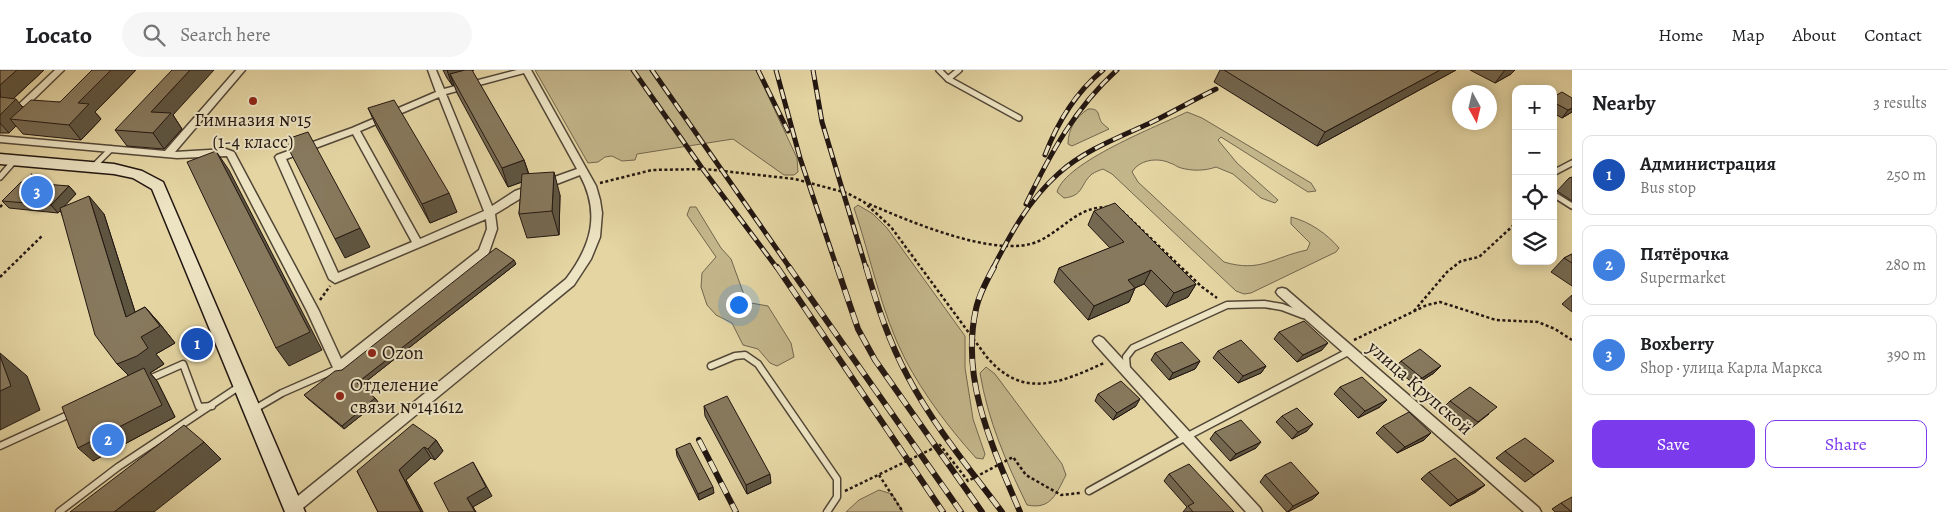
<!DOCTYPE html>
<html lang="en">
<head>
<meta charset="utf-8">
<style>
	body { margin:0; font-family:Alegreya,serif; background:#f6f6f6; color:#202124 }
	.controls { position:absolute; right:15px; top:15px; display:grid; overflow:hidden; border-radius:10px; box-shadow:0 2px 12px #0003 }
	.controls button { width:45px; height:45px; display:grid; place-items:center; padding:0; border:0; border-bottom:1px solid #e0e0e0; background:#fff; color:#202124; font:25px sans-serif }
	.compass { position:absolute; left:1452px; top:15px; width:45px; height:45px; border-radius:50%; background:#fff; box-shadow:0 2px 12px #0003; rotate:172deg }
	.you { position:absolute; left:738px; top:234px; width:18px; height:18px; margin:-12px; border:4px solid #fff; border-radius:50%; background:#1a73e8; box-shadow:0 0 0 8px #1a73e833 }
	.badge { display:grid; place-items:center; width:32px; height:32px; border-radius:50%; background:#7c3aed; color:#fff; font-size:16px; font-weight:700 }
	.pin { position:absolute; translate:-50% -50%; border:2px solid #fff; box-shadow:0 1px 5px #0006 }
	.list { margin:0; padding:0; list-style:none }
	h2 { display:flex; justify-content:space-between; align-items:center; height:65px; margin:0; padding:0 20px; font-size:21px }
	h2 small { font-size:16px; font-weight:400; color:#757577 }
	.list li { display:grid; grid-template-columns:32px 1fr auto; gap:15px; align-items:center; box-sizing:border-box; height:80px; margin:0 10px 10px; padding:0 10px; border:1px solid #e0e0e0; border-radius:10px }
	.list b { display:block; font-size:19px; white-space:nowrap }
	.list p { margin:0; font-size:16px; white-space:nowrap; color:#757577 }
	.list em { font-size:16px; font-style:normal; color:#757577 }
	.actions { display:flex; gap:10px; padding:15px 20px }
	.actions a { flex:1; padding:11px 0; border:1px solid #7c3aed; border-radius:10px; text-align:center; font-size:18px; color:#7c3aed }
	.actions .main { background:#7c3aed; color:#fff }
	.icon { flex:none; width:28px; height:28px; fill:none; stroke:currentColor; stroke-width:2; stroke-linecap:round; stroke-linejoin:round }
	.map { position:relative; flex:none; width:1572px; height:442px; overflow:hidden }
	header { display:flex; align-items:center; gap:30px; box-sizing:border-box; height:70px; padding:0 25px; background:#fff; border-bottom:1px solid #e0e0e0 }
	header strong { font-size:24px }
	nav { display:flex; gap:28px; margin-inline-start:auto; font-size:18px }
	.search { width:350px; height:45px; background:#f6f6f6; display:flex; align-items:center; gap:12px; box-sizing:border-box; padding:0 18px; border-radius:28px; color:#757577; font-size:19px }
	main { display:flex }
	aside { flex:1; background:#fff }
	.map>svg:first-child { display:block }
	.green { fill:#c3b58a; stroke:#72664e }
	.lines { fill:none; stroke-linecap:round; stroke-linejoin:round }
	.lane-far1-casing { stroke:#524636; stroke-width:8 }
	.lane-casing { stroke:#524636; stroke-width:9 }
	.street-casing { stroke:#524636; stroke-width:3 }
	.secondary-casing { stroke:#221611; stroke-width:3 }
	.path { stroke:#221611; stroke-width:2.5; stroke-dasharray:3 2.5; stroke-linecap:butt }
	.lane-far1 { stroke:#ede4c3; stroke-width:5 }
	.lane { stroke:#ede4c3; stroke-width:6 }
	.street { fill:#ede4c3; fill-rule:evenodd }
	.secondary { fill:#ede4c3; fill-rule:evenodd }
	.rail-far1-casing { stroke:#221611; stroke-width:5 }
	.rail-casing { stroke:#221611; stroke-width:6 }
	.rail-far1 { stroke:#ede4c3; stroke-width:3; stroke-dasharray:10; stroke-linecap:butt }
	.rail { stroke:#ede4c3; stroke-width:4.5; stroke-dasharray:12; stroke-linecap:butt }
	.wall { fill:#746850; stroke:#221611 }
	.shaded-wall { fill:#5e5541; stroke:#221611 }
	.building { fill:#87795d; stroke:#221611 }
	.poi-dot { fill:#8f2418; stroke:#ede4c3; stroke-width:2 }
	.labels { text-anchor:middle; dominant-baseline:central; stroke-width:4; stroke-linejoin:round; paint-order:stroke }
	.poi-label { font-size:19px; fill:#221611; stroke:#ede4c3; text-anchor:start }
	.street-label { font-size:19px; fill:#221611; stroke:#ede4c3 }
</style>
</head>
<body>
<header>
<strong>Locato</strong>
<div class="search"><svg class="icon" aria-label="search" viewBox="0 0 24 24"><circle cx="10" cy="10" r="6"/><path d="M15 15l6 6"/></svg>Search here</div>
<nav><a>Home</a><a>Map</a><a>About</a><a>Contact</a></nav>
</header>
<main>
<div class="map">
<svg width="1572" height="442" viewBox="0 0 1572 442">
	<rect width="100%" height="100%" fill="#e4d5a3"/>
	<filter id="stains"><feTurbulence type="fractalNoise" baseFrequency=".004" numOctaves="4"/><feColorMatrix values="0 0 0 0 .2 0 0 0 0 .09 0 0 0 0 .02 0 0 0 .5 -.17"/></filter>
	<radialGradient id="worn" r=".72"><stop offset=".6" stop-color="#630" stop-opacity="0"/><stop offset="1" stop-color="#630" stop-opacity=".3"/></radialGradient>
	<!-- green -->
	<g class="green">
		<path d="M535,0h221l41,88 1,14 -4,3h-10l-51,-36 -96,15 -2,6 -13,1 -10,-5 -7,1 -7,5 -10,1z"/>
		<path d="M1088,39c13,-1 9,7 14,14 2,2 5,4 7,6l-37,17 -4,-2c0,-15 8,-27 20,-35z"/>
		<path d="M1187,42l15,6 109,65 5,8 -8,1 -87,-55 -3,3 19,23 41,37 -3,3 -14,-5 -28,-24 -17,-7c-11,4 -24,4 -35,1 -4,-1 -7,-4 -11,-5 -13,-6 -31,-3 -38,9l6,10 86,80c37,11 49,-5 83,-12l3,-7 -19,-19v-7c19,5 35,16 48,31l-3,4 -85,41 -7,1 -8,-3 -124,-117 -9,-5c-3,1 -8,3 -11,5 -12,10 -8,22 -28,24l-7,-6c8,-30 101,-66 130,-80z"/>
		<path d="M858,135l15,9 14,14 78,108v32l4,25 4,26 12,35 -2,5 -7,-1c-27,-30 -52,-63 -71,-99 -24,-47 -34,-101 -51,-151z"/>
		<path d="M690,137h6l25,41 10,11 12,33 8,11 17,3 23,37 3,14 -17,9 -7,-3 -12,-14 -15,-4 -11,-22 -16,-8 -9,-10 -6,-18 1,-14 14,-16 -29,-42z"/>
		<path d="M986,297l9,7 67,90 4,11c-10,19 -15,35 -39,30 -21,-43 -39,-84 -47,-132z"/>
		<path d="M879,420l13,4 11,18h-57l13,-12z"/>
	</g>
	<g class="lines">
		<defs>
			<g id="lane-far1">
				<path d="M939,0l9,9 71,39"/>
				<path d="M948,9l11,-9"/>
				<path d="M94,96l17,-17"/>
				<path d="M1553,103l19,-10"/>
				<path d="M0,107l15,-17"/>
				<path d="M1553,124l19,12"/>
			</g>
			<g id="lane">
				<path d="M711,296l24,-10 10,-1 13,9 79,115v18l-10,15"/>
				<path d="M1127,299l-1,-12 7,-9 94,-43 37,-1 18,3 21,8"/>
				<path d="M147,310l36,-16 16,43 13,-1"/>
				<path d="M253,340l29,-17 57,-25"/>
				<path d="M0,376l72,-33"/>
				<path d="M1089,421l97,-54 164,-86"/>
				<path d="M59,442l59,-45 122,-81"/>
			</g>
			<g id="street">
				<path d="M55,0h9l-35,34 13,5v4h-6l-16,-6v-4z"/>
				<path d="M236,0h9l-70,82 51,-3 8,3 85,159 22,48 138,-109 8,-21 -1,-10 -151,64 -6,-4 -54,-122 2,-2 75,-27 84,-36 -8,-22h8l8,19 73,-19h14l65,116 4,14 2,13 -2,24 -9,22 -17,26 -276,227h-10l-2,-4 2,-4 278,-225c25,-33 35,-65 14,-104l-57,22 -28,17 2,15 -9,26 -145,117 -4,1 -4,-1 -28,-61 -80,-155 -50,2 -177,-16v-6l165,15zM524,3l53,96 -62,22 -23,15 -46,-112zM439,27l45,114 -64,28 -60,-108zM353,64l59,108 -74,31 -52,-114z"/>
				<path d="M1282,218l4,1 253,219 2,4h-17l-246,-217 -2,-3 2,-3z"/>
				<path d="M1099,266l4,2 157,170 2,4h-16l-151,-168 -2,-3 2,-3z"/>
			</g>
			<path id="secondary" d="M0,84l114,10 28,7 21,11 142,330h-20l-133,-323 -19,-11 -19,-4 -114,-10z"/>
		</defs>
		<!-- lane-far1 casing -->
		<use href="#lane-far1" class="lane-far1-casing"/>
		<!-- lane casing -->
		<use href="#lane" class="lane-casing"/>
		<!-- street casing -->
		<use href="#street" class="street-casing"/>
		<!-- secondary casing -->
		<use href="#secondary" class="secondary-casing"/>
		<!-- path -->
		<g class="path">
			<path d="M24,113l8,-9"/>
			<path d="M600,113l52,-13 53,-1 90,10 52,14 17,9 27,25 95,129c36,44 74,27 118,7"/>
			<path d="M869,134c40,17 129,56 170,37 27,-13 38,-35 71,-34"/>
			<path d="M0,137l6,-6"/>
			<path d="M1122,141l80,76 15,11"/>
			<path d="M0,207l43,-42"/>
			<path d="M320,230l10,-14"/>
			<path d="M1414,241l33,-39 14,-11 18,-4 37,-34"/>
			<path d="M1354,270l73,-35 13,-3 56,18 42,2 17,7 17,11"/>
			<path d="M879,405l24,37"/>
			<path d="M845,421l95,-46 28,36 45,-24 13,18 35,20 19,-2"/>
		</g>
		<!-- lane-far1 -->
		<use href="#lane-far1" class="lane-far1"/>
		<!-- lane -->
		<use href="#lane" class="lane"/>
		<!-- street -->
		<use href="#street" class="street"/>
		<!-- secondary -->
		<use href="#secondary" class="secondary"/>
		<defs>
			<g id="rail-far1">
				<path d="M633,0l69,98 75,100"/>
				<path d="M652,0l138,198"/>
				<path d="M758,0l30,61"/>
				<path d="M776,0l24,88 37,110"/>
				<path d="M813,0l9,52 44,146"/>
				<path d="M1045,85c13,-34 30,-62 58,-85"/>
				<path d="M1026,134c24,-50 49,-96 91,-134"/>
				<path d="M993,198c18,-35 36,-68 65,-94 25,-23 59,-36 90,-50 23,-11 45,-24 68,-35"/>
			</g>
			<g id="rail">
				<path d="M777,197l166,245"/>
				<path d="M789,197l172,245"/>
				<path d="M837,197l21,62 17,31 107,152"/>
				<path d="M866,197c11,38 23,75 42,110 26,49 61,91 94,135"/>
				<path d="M994,197c-7,13 -15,27 -18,42 -16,71 17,139 44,203"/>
				<path d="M699,370l37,72"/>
			</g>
		</defs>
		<!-- rail-far1 casing -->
		<use href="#rail-far1" class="rail-far1-casing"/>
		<!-- rail casing -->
		<use href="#rail" class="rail-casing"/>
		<!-- rail-far1 -->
		<use href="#rail-far1" class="rail-far1"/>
		<!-- rail -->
		<use href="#rail" class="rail"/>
	</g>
	<!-- wall -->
	<g class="wall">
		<path d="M0,0h44l-31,29 10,8 37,-5 32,-32h44l-41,42 6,7 -20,21 -58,-6 -7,-8 -7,7h-9z"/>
		<path d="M443,0h31l-2,1 52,89 5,14 31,21 -1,40 -32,3 -8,-24 3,-32 -14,5 -51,-94 -3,-8h-2l-5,-7z"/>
		<path d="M1220,0h236l-139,76 -103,-64z"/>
		<path d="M1470,0h45l-4,4 -16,9z"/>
		<path d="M1553,27l19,15 -10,6 -9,-5z"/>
		<path d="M368,38l89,104 -27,11 -53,-95z"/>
		<path d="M173,45l9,14 -18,20 -37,-3 -12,-16z"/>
		<path d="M1572,107v24l-15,-10 12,-13z"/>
		<path d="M69,116l7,8 -12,12 40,8 31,98 10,-5 15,17 15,19 -19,11 8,10 -14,9 7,8 18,36 -82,44 35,-86 -68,-165 -2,3 -49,-5 -7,-7z"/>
		<path d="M1094,141l102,73 -8,13 -22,10 -22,-23 -9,4 -6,14 -41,18 -34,-38 5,-14 51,-20 -22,-23z"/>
		<path d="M1572,184v32l-21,-14 13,-14z"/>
		<path d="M516,194l-156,122 15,12 3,4 -34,27 -37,-31 -3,-3 38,-25z"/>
		<path d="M1572,225v17l-10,-8z"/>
		<path d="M1279,262l43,18 -25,12 -23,-23z"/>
		<path d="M1218,281l48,15 -5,7 -23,10 -25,-25z"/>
		<path d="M1155,283l45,8 -5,8 -26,11 -18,-20z"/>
		<path d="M1401,291l33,12 -19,12 -20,-17z"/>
		<path d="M1340,317l47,13 -7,7 -22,11 -24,-24z"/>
		<path d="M1098,324l38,12 -23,14 -18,-19z"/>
		<path d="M1450,331l39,13 -19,15 -27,-21z"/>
		<path d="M704,336l67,77 -24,11 -42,-78z"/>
		<path d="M1282,346l25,15 -15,8 -16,-17z"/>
		<path d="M1383,356l41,14 -27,13 -21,-20z"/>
		<path d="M1215,362l41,16 -26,13 -20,-22z"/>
		<path d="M436,370l7,11 -8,9 -4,-2 -25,22 17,32h-45l-21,-41z"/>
		<path d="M676,379l38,44 -15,7 -22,-44z"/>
		<path d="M1505,381l49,10 -29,21 -29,-24z"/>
		<path d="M1429,402l47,20 -26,14 -29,-27z"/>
		<path d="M1169,404l65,38h-51l4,-5 -23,-26z"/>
		<path d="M1265,405l54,18 -6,6 -26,13 -27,-30z"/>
		<path d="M1561,433l11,9h-17l-3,-3z"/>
	</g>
	<!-- shaded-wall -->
	<g class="shaded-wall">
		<path d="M17,0h27l-43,40 -1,-25z"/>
		<path d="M111,0h25l-41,42 6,7 -20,21 -12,-15 9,-22z"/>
		<path d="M190,0h24l-41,45 9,14 -18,20 -11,-16 -2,-21z"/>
		<path d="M447,0h27l-24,4 4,11h-2z"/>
		<path d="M1440,0h16l-139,76 8,-14z"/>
		<path d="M1505,0h10l-4,4 -16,9z"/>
		<path d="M16,29l12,15 -18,5 6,7 -7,7 -9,-10v-8z"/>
		<path d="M1572,38v4l-10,6 6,-8z"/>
		<path d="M216,81l13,19 93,180 -33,16 -13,-18z"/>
		<path d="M524,90l6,19 -22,8 -6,-19z"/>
		<path d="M554,102l6,23 -1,40 -7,-24z"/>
		<path d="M69,116l7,8 -18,19 -7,-8z"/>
		<path d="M449,123l8,19 -27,11 -8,-19z"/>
		<path d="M89,126l15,18 38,120 -16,-17z"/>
		<path d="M360,158l10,19 -25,11 -10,-19z"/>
		<path d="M514,190l2,4 -157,123 -2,-4z"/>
		<path d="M1151,200l-7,14 -23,10 7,-14z"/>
		<path d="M1196,214l-8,13 -22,10 8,-14z"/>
		<path d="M1135,218l-6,14 -41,18 6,-14z"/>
		<path d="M145,237l15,17 15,19 -19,11 8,10 -14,9 7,8 18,36 -82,44 -15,-13 56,-67 -17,-17 24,-27z"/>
		<path d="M1328,273l-6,7 -25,12 6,-7z"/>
		<path d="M0,283l27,23 13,34 -40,20z"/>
		<path d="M1200,291l-5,8 -26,11 4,-7z"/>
		<path d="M1266,296l-5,7 -23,10 5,-7z"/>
		<path d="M1441,296l-7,7 -19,12 7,-7z"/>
		<path d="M375,328l3,4 -34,27 -2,-3z"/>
		<path d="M1140,329l-4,7 -23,14 4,-7z"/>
		<path d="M1387,330l-7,7 -22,11 7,-7z"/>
		<path d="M1313,354l-6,7 -15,8 6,-7z"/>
		<path d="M1431,363l-7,7 -27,13 8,-6z"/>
		<path d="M436,370l7,11 -8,9 -7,-11z"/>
		<path d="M204,372l17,17 -67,53h-40z"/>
		<path d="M1261,372l-5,6 -26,13 6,-7z"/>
		<path d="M424,377l7,11 -25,22 17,32h-2l-22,-42z"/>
		<path d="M473,392l19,34 -19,11 3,5 -9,-14z"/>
		<path d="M770,404l1,9 -24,11 -1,-9z"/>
		<path d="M1485,415l-9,7 -26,14 8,-6z"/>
		<path d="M713,417l1,6 -15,7 -1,-6z"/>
		<path d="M1319,423l-6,6 -25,13 5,-6z"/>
	</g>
	<!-- building -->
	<g class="building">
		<path d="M0,0h17l-17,15z"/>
		<path d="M92,0h19l-33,33 11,1 -20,21 -59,-6 21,-19 29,2z"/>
		<path d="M172,0h18l-39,42 20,1 -18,20 -38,-3z"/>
		<path d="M465,0h7l52,90 -22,8 -52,-94z"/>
		<path d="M1224,0h216l-115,62z"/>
		<path d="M1562,22l10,6v10l-4,2 -15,-8v-5z"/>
		<path d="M0,27l16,2 -16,16z"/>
		<path d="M394,30l55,93 -27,11 -54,-96z"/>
		<path d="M308,62l52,96 -25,11 -51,-99z"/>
		<path d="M216,81l94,181 -34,16 -89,-186z"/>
		<path d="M554,102l-2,39 -33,3 3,-40z"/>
		<path d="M21,112l48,4 -18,19 -49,-4z"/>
		<path d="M89,126l37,121 19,-10 15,19 -19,11 7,11 -11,8 -20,8 -22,-29 -35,-127z"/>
		<path d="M1115,133l81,81 -22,9 -23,-23 -23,10 7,8 -41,18 -35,-38 65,-26 -30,-31z"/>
		<path d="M496,178l18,12 -157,123 18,15 -33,28 -38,-31 31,-24 7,-1z"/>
		<path d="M1572,184v9l-8,-5z"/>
		<path d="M1304,251l24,22 -25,12 -24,-23z"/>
		<path d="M1241,270l25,26 -23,10 -25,-25z"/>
		<path d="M1182,272l18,19 -27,12 -18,-20z"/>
		<path d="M1420,279l21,17 -19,12 -21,-17z"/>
		<path d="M0,286l11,30 -11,5z"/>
		<path d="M144,298l18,37 -84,43 -16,-41z"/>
		<path d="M1362,307l25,23 -22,11 -25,-24z"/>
		<path d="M1121,311l19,18 -23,14 -19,-19z"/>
		<path d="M1470,317l27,20 -19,15 -28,-21z"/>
		<path d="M727,326l43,78 -24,11 -42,-79z"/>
		<path d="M1297,338l16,16 -15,8 -16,-16z"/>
		<path d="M1409,342l22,21 -26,14 -22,-21z"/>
		<path d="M1241,350l20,22 -25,12 -21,-22z"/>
		<path d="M413,354l23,16 -8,9 -4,-2 -25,23 22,42h-43l-21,-41z"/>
		<path d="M184,355l20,17 -90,70h-44z"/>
		<path d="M1525,368l29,23 -20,14 -29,-24z"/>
		<path d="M690,373l23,44 -15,7 -22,-45z"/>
		<path d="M1455,388l30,27 -27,15 -29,-28z"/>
		<path d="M473,392l13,25 -19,11 8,14h-26l-15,-29z"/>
		<path d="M1291,392l28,31 -26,13 -28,-31z"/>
		<path d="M1189,394l45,48h-41l-5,-6 6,-3 -25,-29z"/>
		<path d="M1572,427v15l-11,-9z"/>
	</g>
	<!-- markers -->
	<g class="poi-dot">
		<circle cx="253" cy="31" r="5"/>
		<circle cx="372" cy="283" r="5"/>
		<circle cx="340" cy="326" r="5"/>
	</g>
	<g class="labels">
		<!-- poi labels -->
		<g class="poi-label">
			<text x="253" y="50" text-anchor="middle">Гимназия №15<tspan x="253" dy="22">(1-4 класс)</tspan></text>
			<text x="382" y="283">Ozon</text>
			<text x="350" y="315">Отделение<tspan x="350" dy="22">связи №141612</tspan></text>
		</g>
		<!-- street labels -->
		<g class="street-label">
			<text transform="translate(1420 318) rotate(41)">улица Крупской</text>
		</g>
	</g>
	<rect width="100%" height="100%" filter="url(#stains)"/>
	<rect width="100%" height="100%" fill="url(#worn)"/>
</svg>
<div class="controls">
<button>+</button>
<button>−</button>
<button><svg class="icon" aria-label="locate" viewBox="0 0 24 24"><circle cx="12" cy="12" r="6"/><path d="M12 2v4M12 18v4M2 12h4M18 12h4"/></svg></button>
<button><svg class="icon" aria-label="layers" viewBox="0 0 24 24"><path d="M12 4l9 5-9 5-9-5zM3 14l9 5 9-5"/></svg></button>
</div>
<svg class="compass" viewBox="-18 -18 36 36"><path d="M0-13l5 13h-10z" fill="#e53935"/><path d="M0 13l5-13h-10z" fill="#757577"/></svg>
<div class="you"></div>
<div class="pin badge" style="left:197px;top:274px;background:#1a4fb4">1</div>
<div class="pin badge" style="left:108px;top:370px;background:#3f7fe0">2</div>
<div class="pin badge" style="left:37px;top:122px;background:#3f7fe0">3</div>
</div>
<aside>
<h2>Nearby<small>3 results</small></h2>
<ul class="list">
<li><span class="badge" style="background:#1a4fb4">1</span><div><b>Администрация</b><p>Bus stop</p></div><em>250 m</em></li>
<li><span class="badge" style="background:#3f7fe0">2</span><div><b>Пятёрочка</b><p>Supermarket</p></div><em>280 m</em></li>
<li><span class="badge" style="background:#3f7fe0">3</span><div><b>Boxberry</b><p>Shop · улица Карла Маркса</p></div><em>390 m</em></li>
</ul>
<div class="actions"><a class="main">Save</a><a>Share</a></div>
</aside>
</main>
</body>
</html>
